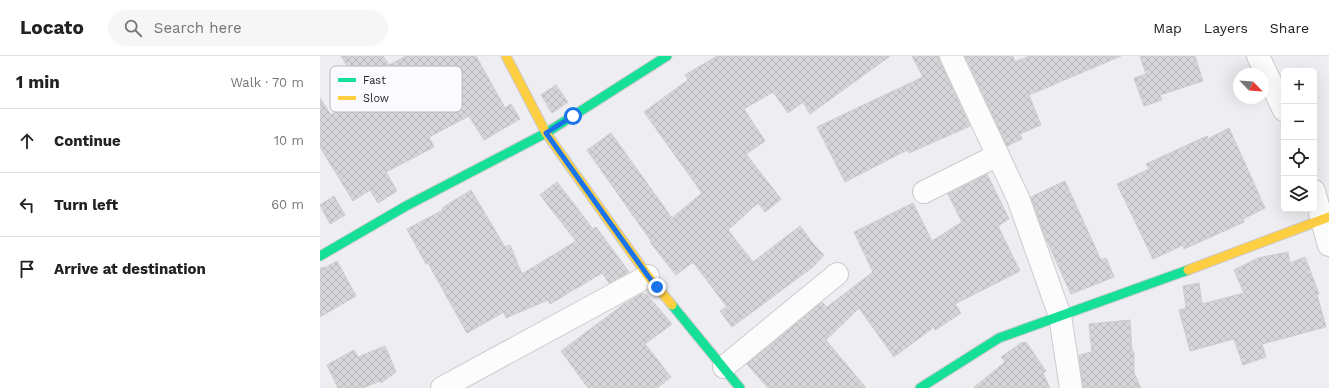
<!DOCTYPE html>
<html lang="en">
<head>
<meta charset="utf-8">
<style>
	body { margin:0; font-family:"Work Sans",sans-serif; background:#f6f6f6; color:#222 }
	.controls { position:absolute; right:12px; top:12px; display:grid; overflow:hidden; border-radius:6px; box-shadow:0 4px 16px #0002 }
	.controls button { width:36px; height:36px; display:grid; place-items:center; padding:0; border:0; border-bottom:1px solid #e0e0e0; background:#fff; color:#222; font:20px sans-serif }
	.compass { position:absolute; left:913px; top:12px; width:36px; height:36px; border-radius:50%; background:#fff; box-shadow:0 4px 16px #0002; rotate:115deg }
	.stop { position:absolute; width:12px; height:12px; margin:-9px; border:3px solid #1a73e8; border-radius:50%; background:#fff }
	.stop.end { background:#1a73e8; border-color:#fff; box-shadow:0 1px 4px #0008 }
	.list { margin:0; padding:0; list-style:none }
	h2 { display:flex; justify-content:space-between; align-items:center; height:52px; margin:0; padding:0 16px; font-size:17px }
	h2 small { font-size:13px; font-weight:400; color:#767676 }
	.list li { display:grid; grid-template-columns:26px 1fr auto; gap:12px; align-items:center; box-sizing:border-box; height:64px; padding:0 16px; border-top:1px solid #e0e0e0 }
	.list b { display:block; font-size:15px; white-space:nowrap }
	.list em { font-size:13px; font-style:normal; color:#767676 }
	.icon { flex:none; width:22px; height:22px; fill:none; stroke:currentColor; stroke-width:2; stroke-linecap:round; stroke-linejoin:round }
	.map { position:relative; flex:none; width:1009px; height:332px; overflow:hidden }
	header { display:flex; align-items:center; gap:24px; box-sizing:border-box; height:56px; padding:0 20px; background:#fff; border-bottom:1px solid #e0e0e0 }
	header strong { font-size:19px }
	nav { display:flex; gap:22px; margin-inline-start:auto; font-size:14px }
	.search { width:280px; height:36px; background:#f6f6f6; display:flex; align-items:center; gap:10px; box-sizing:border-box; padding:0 14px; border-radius:22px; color:#767676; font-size:15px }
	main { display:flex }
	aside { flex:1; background:#fff }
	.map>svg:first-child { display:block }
	.building { fill:url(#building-cross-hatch); stroke:#cdcdd0 }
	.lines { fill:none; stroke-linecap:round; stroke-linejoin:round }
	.street-casing { stroke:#cbcbcf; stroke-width:24 }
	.fast-casing { stroke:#cbcbcf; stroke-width:11 }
	.slow-casing { stroke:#cbcbcf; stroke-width:11 }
	.street { stroke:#fcfcfd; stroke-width:22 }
	.fast { stroke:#16e098; stroke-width:9 }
	.slow { stroke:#ffcf43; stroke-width:9 }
	.route { stroke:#1a73e8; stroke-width:5 }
	.key { fill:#fafaff; stroke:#bababe; stroke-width:1 }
	.key-label { font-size:11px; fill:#232426 }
</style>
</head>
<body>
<header>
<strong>Locato</strong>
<div class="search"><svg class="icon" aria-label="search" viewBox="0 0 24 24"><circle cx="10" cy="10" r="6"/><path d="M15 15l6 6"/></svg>Search here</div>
<nav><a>Map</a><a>Layers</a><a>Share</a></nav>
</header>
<main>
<aside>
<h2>1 min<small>Walk · 70 m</small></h2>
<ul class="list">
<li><svg class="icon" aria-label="ahead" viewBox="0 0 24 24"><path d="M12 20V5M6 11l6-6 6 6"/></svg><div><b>Continue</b></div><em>10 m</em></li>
<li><svg class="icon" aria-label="left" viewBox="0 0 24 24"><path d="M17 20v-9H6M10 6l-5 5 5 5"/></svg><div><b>Turn left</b></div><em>60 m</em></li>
<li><svg class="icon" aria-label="arrive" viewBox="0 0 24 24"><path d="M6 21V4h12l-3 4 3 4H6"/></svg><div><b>Arrive at destination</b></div></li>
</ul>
</aside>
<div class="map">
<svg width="1009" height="332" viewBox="0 0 1009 332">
	<defs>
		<pattern id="building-cross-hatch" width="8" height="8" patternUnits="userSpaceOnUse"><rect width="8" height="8" fill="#d6d6d9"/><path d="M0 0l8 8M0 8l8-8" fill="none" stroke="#b7b8ba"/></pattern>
	</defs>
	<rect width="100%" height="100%" fill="#eeeef2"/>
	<!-- building -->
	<g class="building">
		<path d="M21,0h42l6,9 17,-9h70l29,52 6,-4 9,15 -36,21 -15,-24 -40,21 5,10 -48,25 11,19 -19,12 -8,-13 -17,11 -33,-54v-49l11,17 33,-21z"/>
		<path d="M397,0h173l-80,58 -7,-12 -15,11 -15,-21 -29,17 21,32 -19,13 35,45 -16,13 -7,-9 -30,27 25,32 47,-36 15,20 9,9 -11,12 -81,60 -12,-16 7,-4 -34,-45 -17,13 -26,-33 1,-1 -64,-91 24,-17 61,85 30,-25 -58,-81 44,-32 -3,-5z"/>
		<path d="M592,0h27l1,5 30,65 -61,27 -2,-3 -62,32 -28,-55 106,-50z"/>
		<path d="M645,0h48l2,6 14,-6h92l-92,39 12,30 -21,9 2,5 -15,7z"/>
		<path d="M820,0h55l8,25 -43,14 2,5 -18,6 -10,-28 12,-4z"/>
		<path d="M236,29l12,17 -16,11 -11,-18z"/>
		<path d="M909,72l36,80 -22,11 1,3 -60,27 -1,-4 -30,14 -36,-75 32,-15 -3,-5 61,-28 1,3z"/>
		<path d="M667,118l22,45 -11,7 22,45 -65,33 6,9 -26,17 -1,-3 -40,30 -35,-49 -33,32 40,48h-98l-21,-24 75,-62 5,5 46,-35 -19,-40 59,-29 19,38 30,-19 -14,-28z"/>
		<path d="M745,125l36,79 5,-2 8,19 -43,17 -28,-62 -12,-35z"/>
		<path d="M237,126l36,47 3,-2 33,45 -20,11 -7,-10 -52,31 -2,-4 -42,18 -2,-6 -37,21 -39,-70 -2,1 -19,-35 36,-19 -1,-2 29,-18 34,57 5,-2 12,29 54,-33 -36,-46z"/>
		<path d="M14,140l11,19 -15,9 -10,-19z"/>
		<path d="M968,196l2,11 15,-6 14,37 -2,1 9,32 -64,17 4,13 -23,8 -9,-26 -44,12 -11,-41 7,-2 -3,-22 16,-3 3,21 42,-11 -10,-23 24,-12z"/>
		<path d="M17,205l19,35 -36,21v-49l6,-1z"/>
		<path d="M323,237l2,2 1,-1 26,30 -27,20 26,33 -14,11h-69l-27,-37 63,-47z"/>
		<path d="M810,264l2,32h2v21l7,15h-58l-4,-33 13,-3 -3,-28z"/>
		<path d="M706,286l20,29 -3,2 7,15h-77l32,-26 -4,-5 20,-14z"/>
		<path d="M65,290l11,26 -15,11 -1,-2 -17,7h-25l-11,-23 27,-15 4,7z"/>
	</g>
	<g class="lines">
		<defs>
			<g id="street">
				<path d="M631,0l67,142 42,118 11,72"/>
				<path d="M938,0l26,54"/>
				<path d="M994,135l15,54"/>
				<path d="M604,136l74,-37"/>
				<path d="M404,311l113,-93"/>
				<path d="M122,332l206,-112"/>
			</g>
			<g id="fast">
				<path d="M0,200l86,-50 140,-73 121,-77"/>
				<path d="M352,249l68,83"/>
				<path d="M600,332l79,-50 189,-68"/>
			</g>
			<g id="slow">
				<path d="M186,0l40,77 102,143 24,29"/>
				<path d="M868,214l141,-53"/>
			</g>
		</defs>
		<!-- street casing -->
		<use href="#street" class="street-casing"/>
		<!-- fast casing -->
		<use href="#fast" class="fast-casing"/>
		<!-- slow casing -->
		<use href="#slow" class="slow-casing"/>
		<!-- street -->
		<use href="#street" class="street"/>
		<!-- fast -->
		<use href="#fast" class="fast"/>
		<!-- slow -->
		<use href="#slow" class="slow"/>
	</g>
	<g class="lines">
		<!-- route -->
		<path class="route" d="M253,60l-27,17 102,143 9,11"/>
	</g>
	<!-- legend -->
	<rect x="10" y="10" width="132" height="46" rx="6" class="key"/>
	<rect x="18" y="22" width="18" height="4" fill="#16e098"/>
	<rect x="18" y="40" width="18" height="4" fill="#ffcf43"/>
	<g class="key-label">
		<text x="43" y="28">Fast</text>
		<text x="43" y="46">Slow</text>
	</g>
</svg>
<div class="controls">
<button>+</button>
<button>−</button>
<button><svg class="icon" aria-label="locate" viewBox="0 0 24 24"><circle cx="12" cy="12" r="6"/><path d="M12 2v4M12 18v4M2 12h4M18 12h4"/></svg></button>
<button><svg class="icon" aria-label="layers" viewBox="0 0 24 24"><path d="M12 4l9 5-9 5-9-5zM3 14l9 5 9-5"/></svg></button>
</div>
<svg class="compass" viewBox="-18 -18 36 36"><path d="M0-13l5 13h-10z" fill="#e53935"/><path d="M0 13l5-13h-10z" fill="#767676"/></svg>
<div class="stop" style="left:253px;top:60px"></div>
<div class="stop end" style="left:337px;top:231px"></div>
</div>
</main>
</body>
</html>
